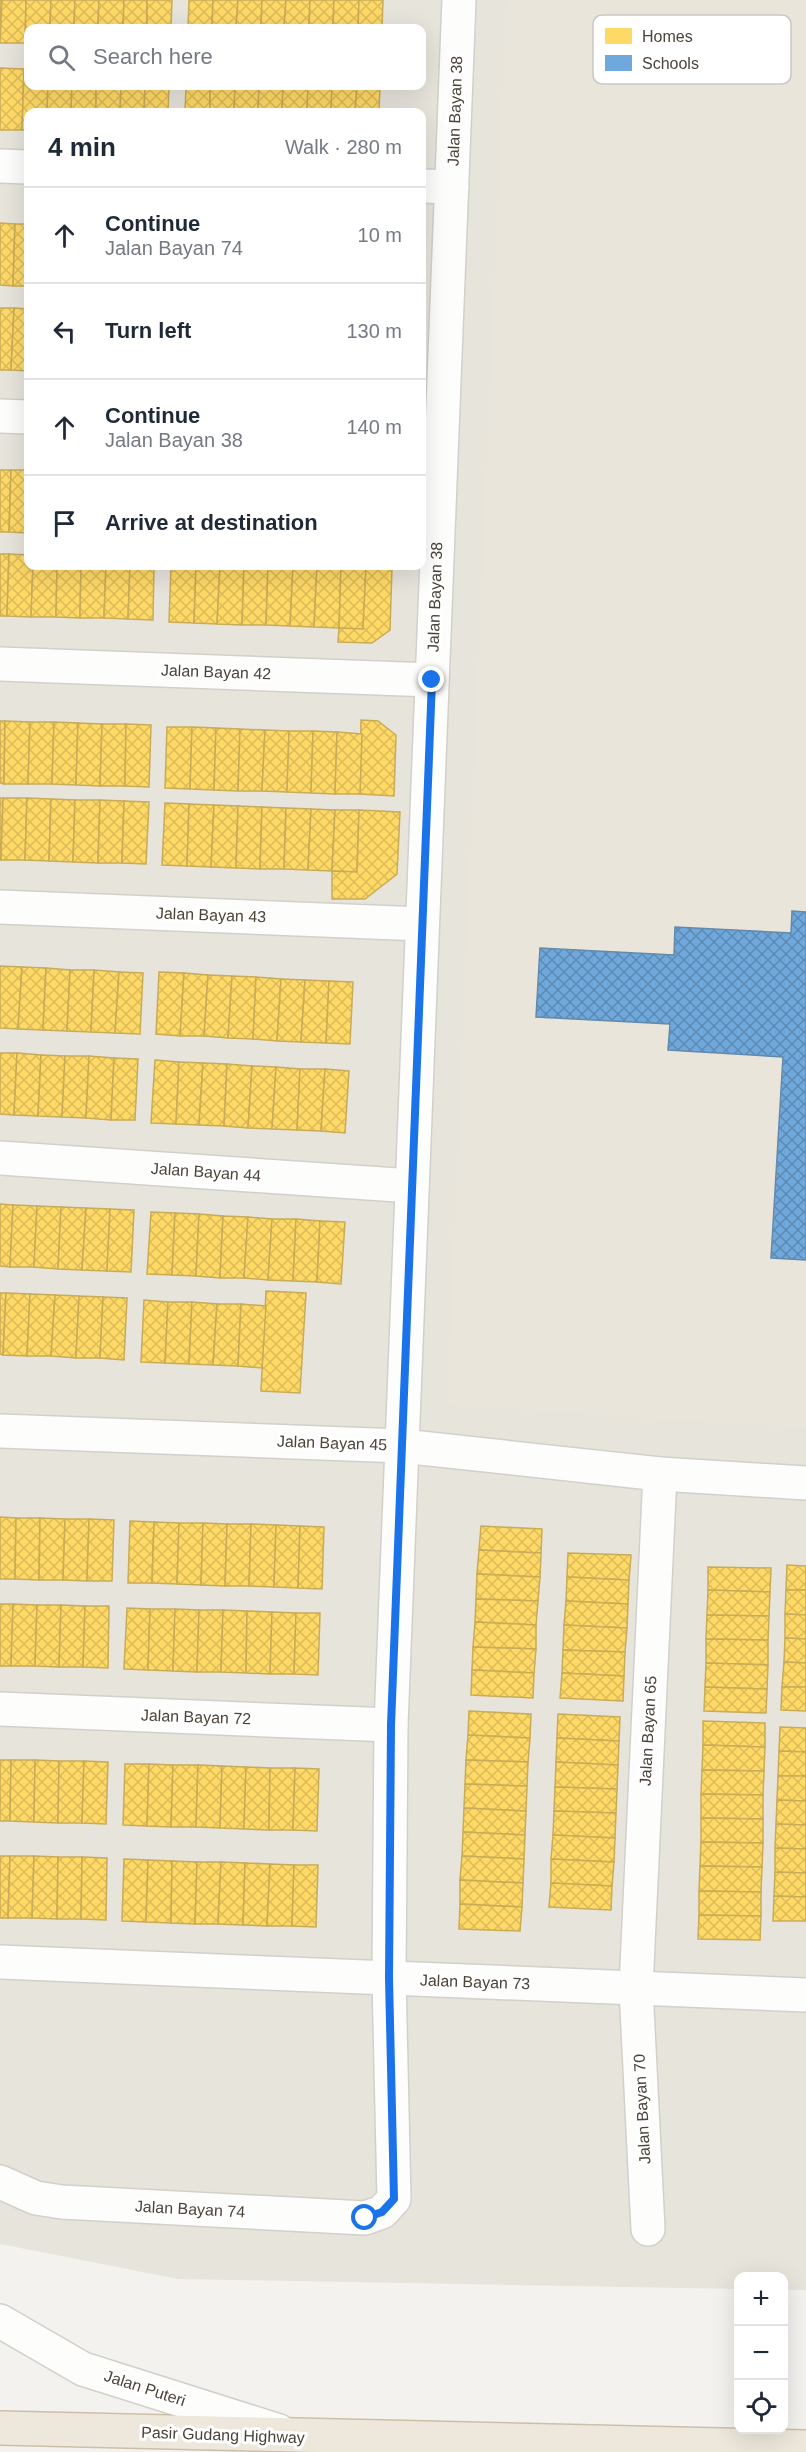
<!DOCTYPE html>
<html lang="en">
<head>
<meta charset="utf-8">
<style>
	body { margin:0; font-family:Arial,sans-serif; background:#f2f2f3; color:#1f2937 }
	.controls { position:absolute; right:18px; bottom:18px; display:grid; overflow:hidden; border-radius:12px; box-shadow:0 6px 24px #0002 }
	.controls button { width:54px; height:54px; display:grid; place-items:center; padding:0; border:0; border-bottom:2px solid #e0e1e3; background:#fff; color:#1f2937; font:30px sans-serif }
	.stop { position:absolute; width:18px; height:18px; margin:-14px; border:4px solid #1a73e8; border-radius:50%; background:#fff }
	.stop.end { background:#1a73e8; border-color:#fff; box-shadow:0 2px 6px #0008 }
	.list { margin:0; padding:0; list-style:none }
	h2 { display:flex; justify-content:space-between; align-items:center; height:78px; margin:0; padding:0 24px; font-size:26px }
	h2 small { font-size:20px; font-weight:400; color:#747a83 }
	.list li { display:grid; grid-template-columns:39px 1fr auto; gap:18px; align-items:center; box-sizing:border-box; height:96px; padding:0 24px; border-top:2px solid #e0e1e3 }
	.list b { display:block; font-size:22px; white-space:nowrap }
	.list p { margin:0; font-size:20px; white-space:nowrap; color:#747a83 }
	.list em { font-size:20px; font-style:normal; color:#747a83 }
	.icon { flex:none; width:33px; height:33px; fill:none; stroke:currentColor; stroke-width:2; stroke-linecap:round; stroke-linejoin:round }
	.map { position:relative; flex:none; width:806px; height:2452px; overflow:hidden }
	.search { position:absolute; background:#fff; box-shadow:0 6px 24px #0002; left:24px; top:24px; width:402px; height:66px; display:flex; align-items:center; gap:15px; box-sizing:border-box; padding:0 21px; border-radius:12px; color:#747a83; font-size:22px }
	.panel { position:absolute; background:#fff; box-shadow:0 6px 24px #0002; left:24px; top:108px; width:402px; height:462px; border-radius:12px }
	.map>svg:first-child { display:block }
	.residential { fill:#e7e4dc; fill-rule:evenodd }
	.education { fill:#eae5da }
	.homes { fill:url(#homes-cross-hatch); stroke:#c9ac58; stroke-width:1.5 }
	.schools { fill:url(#schools-cross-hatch); stroke:#648aab; stroke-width:1.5 }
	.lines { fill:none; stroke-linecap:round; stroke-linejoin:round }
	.street-casing { stroke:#d2d0cb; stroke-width:36 }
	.highway-casing { stroke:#ccbfa9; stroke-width:36 }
	.street { stroke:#fdfdfc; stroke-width:33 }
	.highway { stroke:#ede8db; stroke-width:33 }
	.route { stroke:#1a73e8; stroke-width:8 }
	.labels { text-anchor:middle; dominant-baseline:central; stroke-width:6; stroke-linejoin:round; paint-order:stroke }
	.street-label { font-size:16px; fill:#4b4439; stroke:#fff }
	.key { fill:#fff; stroke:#c9c7c4; stroke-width:1.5 }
	.key-label { font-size:16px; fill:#4b4439 }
</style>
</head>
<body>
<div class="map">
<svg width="806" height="2452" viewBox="0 0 806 2452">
	<defs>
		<pattern id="homes-cross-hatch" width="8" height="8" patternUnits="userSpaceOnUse" patternTransform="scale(1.5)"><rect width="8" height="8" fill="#ffd966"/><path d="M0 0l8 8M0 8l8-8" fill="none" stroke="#dcbb59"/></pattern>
		<pattern id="schools-cross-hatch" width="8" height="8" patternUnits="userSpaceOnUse" patternTransform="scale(1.5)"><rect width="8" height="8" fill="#6fa8dc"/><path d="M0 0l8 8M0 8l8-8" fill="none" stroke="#5d8ab3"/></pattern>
	</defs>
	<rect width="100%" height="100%" fill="#f4f2ee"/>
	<!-- residential -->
	<path class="residential" d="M0,0h806v2290h-22v-14h-46v13l-560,-10 -178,-35zM28,28h394v58h-394zM28,112h394v454h-394z"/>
	<!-- education -->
	<path class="education" d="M506,0h300v1428l-359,-23z"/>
	<!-- homes -->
	<g class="homes">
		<path d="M0,0h2l-2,43z"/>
		<path d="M2,0h24l-1,43h-25z"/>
		<path d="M26,0h25l-1,28h-22v16l-3,-1z"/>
		<path d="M51,0h24l-1,28h-24z"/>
		<path d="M75,0h24l-1,28h-24z"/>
		<path d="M99,0h25l-1,28h-25z"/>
		<path d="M124,0h23v28h-24z"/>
		<path d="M147,0h25l-1,28h-24z"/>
		<path d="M189,0h24l-1,28h-24z"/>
		<path d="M213,0h25l-2,28h-24z"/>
		<path d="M238,0h24l-1,28h-25z"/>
		<path d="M262,0h24l-2,28h-23z"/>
		<path d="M286,0h24l-1,28h-25z"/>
		<path d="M310,0h24l-1,28h-24z"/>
		<path d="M334,0h25l-1,28h-25z"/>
		<path d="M359,0h24l-1,28h-24z"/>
		<path d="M0,68l24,1 -2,61h-22z"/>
		<path d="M24,69h4v17h20l-1,26h-19v18h-6z"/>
		<path d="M48,86h24l-1,26h-24z"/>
		<path d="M72,86h24v26h-25z"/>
		<path d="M96,86h25l-1,26h-24z"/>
		<path d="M121,86h24l-1,26h-24z"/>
		<path d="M145,86h24l-1,26h-24z"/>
		<path d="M186,86h24v26h-25z"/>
		<path d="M210,86h25l-1,26h-24z"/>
		<path d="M235,86h24l-1,26h-24z"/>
		<path d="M259,86h24l-1,26h-24z"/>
		<path d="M283,86h25l-1,26h-25z"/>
		<path d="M308,86h24l-1,26h-24z"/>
		<path d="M332,86h25l-2,26h-24z"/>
		<path d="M357,86h23l-1,26h-24z"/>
		<path d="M0,223l15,1 -2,62 -13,-1z"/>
		<path d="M15,224h13v62h-15z"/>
		<path d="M0,308h14l-3,62h-11z"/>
		<path d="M14,308l14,1v62l-17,-1z"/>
		<path d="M0,470h11l-2,62h-9z"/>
		<path d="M11,470h17v63l-19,-1z"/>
		<path d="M0,554h9l-2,62h-7z"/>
		<path d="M9,554l19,1v11h5l-2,51 -24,-1z"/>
		<path d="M33,566h24l-1,51h-25z"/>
		<path d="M57,566h24l-1,52 -24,-1z"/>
		<path d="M81,566h25l-2,52h-24z"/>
		<path d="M106,566h24l-2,53 -24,-1z"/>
		<path d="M130,566h24l-1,54 -25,-1z"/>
		<path d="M171,566h25l-2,57 -25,-1z"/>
		<path d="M196,566h24l-3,58 -23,-1z"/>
		<path d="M220,566h24l-2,59 -25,-1z"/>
		<path d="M244,566h24l-2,59h-24z"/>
		<path d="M268,566h25l-3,60 -24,-1z"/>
		<path d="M293,566h24l-3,61 -24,-1z"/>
		<path d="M317,566h24l-2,62 -25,-1z"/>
		<path d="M341,566l25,1 -3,62 -24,-1z"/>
		<path d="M366,567l26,1 -2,62 -18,13 -34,-1 1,-14 24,1z"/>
		<path d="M361,720l17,1 18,14 -2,61 -34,-2z"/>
		<path d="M0,721h5l-1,63 -4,-1z"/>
		<path d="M5,721l25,1 -2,62h-24z"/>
		<path d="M30,722h24l-2,62h-24z"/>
		<path d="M54,722l24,1 -2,62 -24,-1z"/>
		<path d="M78,723l24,1 -2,62 -24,-1z"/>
		<path d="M102,724h24l-1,62h-25z"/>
		<path d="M126,724l25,1 -2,62 -24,-1z"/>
		<path d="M167,727h25l-2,62 -25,-1z"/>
		<path d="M192,727l24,1 -2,62 -24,-1z"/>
		<path d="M216,728l24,1 -2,62 -24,-1z"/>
		<path d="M240,729l25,1 -3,61h-24z"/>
		<path d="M265,730l24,1 -2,61 -25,-1z"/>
		<path d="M289,731h24l-2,62 -24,-1z"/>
		<path d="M313,731l24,1 -2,62 -24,-1z"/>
		<path d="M337,732l25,2 -2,60h-25z"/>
		<path d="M0,798h3l-2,62h-1z"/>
		<path d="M3,798h24l-2,62h-24z"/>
		<path d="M27,798l24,1 -2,62 -24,-1z"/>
		<path d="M51,799l24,1 -2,62 -24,-1z"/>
		<path d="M75,800h25l-2,63 -25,-1z"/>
		<path d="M100,800l24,1 -2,62h-24z"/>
		<path d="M124,801l25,1 -3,62 -24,-1z"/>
		<path d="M165,803l24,1 -2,62 -25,-1z"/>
		<path d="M189,804l25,1 -3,62 -24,-1z"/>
		<path d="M214,805l24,1 -2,62 -25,-1z"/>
		<path d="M238,806l24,1 -2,62 -24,-1z"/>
		<path d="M262,807l24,1 -2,61h-24z"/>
		<path d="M286,808l25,1 -3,61 -24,-1z"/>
		<path d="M311,809l24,1 -3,61 -24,-1z"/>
		<path d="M335,810h24l-2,62 -25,-1z"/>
		<path d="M359,810l41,2 -3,62 -32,25h-33v-28l25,1z"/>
		<path d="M0,966l22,1 -4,62 -18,-1z"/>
		<path d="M22,967l24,1 -3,62 -25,-1z"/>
		<path d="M46,968l24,2 -3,61 -24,-1z"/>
		<path d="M70,970h24l-3,62 -24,-1z"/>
		<path d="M94,970l25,2 -4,61 -24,-1z"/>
		<path d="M119,972l24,1 -3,61 -25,-1z"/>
		<path d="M159,972l25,1 -4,63 -24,-2z"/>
		<path d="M184,973l24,2 -4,61h-24z"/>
		<path d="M208,975l24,1 -4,62 -24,-2z"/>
		<path d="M232,976l24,1 -3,62 -25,-1z"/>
		<path d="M256,977l25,2 -4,62 -24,-2z"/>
		<path d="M281,979l24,1 -4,62 -24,-1z"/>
		<path d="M305,980l24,1 -3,62 -25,-1z"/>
		<path d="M329,981l24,1 -3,62 -24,-1z"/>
		<path d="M0,1053h17l-3,62 -14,-1z"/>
		<path d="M17,1053l24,2 -3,61 -24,-1z"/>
		<path d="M41,1055l24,1 -3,61 -24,-1z"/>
		<path d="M65,1056h24l-3,62 -24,-1z"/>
		<path d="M89,1056l25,2 -3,62 -25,-2z"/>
		<path d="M114,1058l24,1 -3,61h-24z"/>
		<path d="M155,1060l24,2 -3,62 -25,-1z"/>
		<path d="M179,1062l24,1 -4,62 -23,-1z"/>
		<path d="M203,1063l24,1 -3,62 -25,-1z"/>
		<path d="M227,1064l25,2 -4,62 -24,-2z"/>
		<path d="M252,1066l24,1 -4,62 -24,-1z"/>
		<path d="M276,1067l24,2 -3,61 -25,-1z"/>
		<path d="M300,1069h25l-4,62 -24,-1z"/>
		<path d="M325,1069l24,2 -4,62 -24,-2z"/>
		<path d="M0,1204l13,1 -3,62 -10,-1z"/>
		<path d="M13,1205l24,1 -3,61h-24z"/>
		<path d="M37,1206l24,1 -3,62 -24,-2z"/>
		<path d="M61,1207l25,1 -4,62 -24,-1z"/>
		<path d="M86,1208l24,1 -3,62 -25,-1z"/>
		<path d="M110,1209l24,1 -3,62 -24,-1z"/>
		<path d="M151,1212l24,1 -3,62 -25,-1z"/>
		<path d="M175,1213l24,1 -3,62 -24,-1z"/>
		<path d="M199,1214l24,2 -3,62 -24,-2z"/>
		<path d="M223,1216l25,1 -4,61h-24z"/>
		<path d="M248,1217l24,2 -4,61 -24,-2z"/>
		<path d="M272,1219h24l-3,62 -25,-1z"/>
		<path d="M296,1219l24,2 -3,61 -24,-1z"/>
		<path d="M320,1221l25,1 -4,62 -24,-2z"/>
		<path d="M266,1291l40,2 -6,100 -39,-2z"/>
		<path d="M0,1293h6l-3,62 -3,-1z"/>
		<path d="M6,1293l24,1 -3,62 -24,-1z"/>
		<path d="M30,1294l25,1 -4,61h-24z"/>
		<path d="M55,1295l24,1 -3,62 -25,-2z"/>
		<path d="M79,1296l24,1 -3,61h-24z"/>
		<path d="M103,1297l24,1 -3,62 -24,-2z"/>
		<path d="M144,1300l24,2 -3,61 -24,-1z"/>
		<path d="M168,1302h24l-3,62 -24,-1z"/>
		<path d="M192,1302l25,2 -4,61 -24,-1z"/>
		<path d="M217,1304h24l-3,62 -25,-1z"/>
		<path d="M241,1304l25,2 -4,62 -24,-2z"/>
		<path d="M0,1517l16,1 -1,61h-15z"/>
		<path d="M16,1518h24l-1,62 -24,-1z"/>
		<path d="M40,1518l25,1 -2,61h-24z"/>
		<path d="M65,1519h24l-2,62 -24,-1z"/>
		<path d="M89,1519l25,1 -2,61h-25z"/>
		<path d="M130,1521l24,1 -2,61h-24z"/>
		<path d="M154,1522l25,1 -2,61 -25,-1z"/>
		<path d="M179,1523h24l-2,62 -24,-1z"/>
		<path d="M203,1523l24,1 -2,62 -24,-1z"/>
		<path d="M227,1524h24l-2,62h-24z"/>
		<path d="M251,1524l25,1 -2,62 -25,-1z"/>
		<path d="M276,1525l24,1 -2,62 -24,-1z"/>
		<path d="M300,1526l24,1 -2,62 -24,-1z"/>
		<path d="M481,1526l61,3 -1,24 -62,-3z"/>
		<path d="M479,1550l62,3 -1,24 -63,-3z"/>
		<path d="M568,1553l63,2 -2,25 -62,-3z"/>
		<path d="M787,1565l19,1v24h-20z"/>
		<path d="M708,1567l63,1 -1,24 -62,-2z"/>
		<path d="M477,1574l63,3 -2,24 -62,-2z"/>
		<path d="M567,1577l62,3 -1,24 -62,-3z"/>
		<path d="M708,1590l62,2 -1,24 -62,-1z"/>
		<path d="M786,1590h20v25l-21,-1z"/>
		<path d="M476,1599l62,2 -2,24 -61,-3z"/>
		<path d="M566,1601l62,3 -1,24 -63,-3z"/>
		<path d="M0,1604h13l-2,62h-11z"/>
		<path d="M13,1604l24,1 -2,61h-24z"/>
		<path d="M37,1605h24l-2,62 -24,-1z"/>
		<path d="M61,1605l24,1 -2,61h-24z"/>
		<path d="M85,1606h24l-1,62 -25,-1z"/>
		<path d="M127,1608l23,1 -2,61 -24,-1z"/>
		<path d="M150,1609h25l-2,62 -25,-1z"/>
		<path d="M175,1609l24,1 -2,62 -24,-1z"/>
		<path d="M199,1610h24l-2,62h-24z"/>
		<path d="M223,1610l24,1 -1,62 -25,-1z"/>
		<path d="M247,1611l25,1 -2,62 -24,-1z"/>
		<path d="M272,1612l24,1 -2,61h-24z"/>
		<path d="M296,1613h24l-2,62 -24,-1z"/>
		<path d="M785,1614l21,1v24l-21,-1z"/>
		<path d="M707,1615l62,1 -1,24 -62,-1z"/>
		<path d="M475,1622l61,3v24l-63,-2z"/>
		<path d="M564,1625l63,3 -2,24 -62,-2z"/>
		<path d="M785,1638l21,1v24l-22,-1z"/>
		<path d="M706,1639l62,1v25l-62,-2z"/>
		<path d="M473,1647l63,2 -2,24 -62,-3z"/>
		<path d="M563,1650l62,2 -1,24 -62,-3z"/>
		<path d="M784,1662l22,1v24h-24z"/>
		<path d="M706,1663l62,2 -1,24 -62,-2z"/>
		<path d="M472,1670l62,3 -1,25 -62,-3z"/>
		<path d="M562,1673l62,3 -1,25 -63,-3z"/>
		<path d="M705,1687l62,2 -1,24 -62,-2z"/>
		<path d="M782,1687h24v24l-25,-1z"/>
		<path d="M469,1711l62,3 -1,24 -62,-3z"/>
		<path d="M558,1714l62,3 -1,24 -62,-3z"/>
		<path d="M703,1721l62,2v24l-62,-2z"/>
		<path d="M780,1727l26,1v24l-27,-1z"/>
		<path d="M468,1735l62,3 -2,24 -62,-2z"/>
		<path d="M557,1738l62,3 -1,24 -62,-3z"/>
		<path d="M703,1745l62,2 -1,24 -62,-1z"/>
		<path d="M779,1751l27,1v24h-28z"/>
		<path d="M0,1760h11l-1,61h-10z"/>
		<path d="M11,1760h24l-1,62 -24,-1z"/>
		<path d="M35,1760l24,1 -1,62 -24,-1z"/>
		<path d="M466,1760l62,2 -1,24 -62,-2z"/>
		<path d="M59,1761h25l-2,62h-24z"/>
		<path d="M84,1761l24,1 -2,62 -24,-1z"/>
		<path d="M556,1762l62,3 -1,24 -62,-2z"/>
		<path d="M125,1764h24l-2,62 -24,-1z"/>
		<path d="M149,1764l24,1 -2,62 -24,-1z"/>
		<path d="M173,1765h25l-2,62h-25z"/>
		<path d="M198,1765l24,1 -2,62 -24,-1z"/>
		<path d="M222,1766l24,1 -2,62 -24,-1z"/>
		<path d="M246,1767l24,1 -1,62 -25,-1z"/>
		<path d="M270,1768h25l-2,62h-24z"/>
		<path d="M295,1768l24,1 -2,62 -24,-1z"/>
		<path d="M702,1770l62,1 -1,24 -62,-1z"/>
		<path d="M778,1776h28v25l-29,-1z"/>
		<path d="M465,1784l62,2 -1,25 -62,-3z"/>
		<path d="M555,1787l62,2 -1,24 -62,-2z"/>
		<path d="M701,1794l62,1v24l-62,-1z"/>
		<path d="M777,1800l29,1v24l-30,-1z"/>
		<path d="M464,1808l62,3 -1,24 -62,-3z"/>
		<path d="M554,1811l62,2 -1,25 -62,-3z"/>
		<path d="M701,1818l62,1v24l-62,-1z"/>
		<path d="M776,1824l30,1v24l-31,-1z"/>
		<path d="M463,1832l62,3 -1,24 -62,-3z"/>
		<path d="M553,1835l62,3 -1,24 -63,-3z"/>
		<path d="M701,1842l62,1 -1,24 -62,-1z"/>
		<path d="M775,1848l31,1v24l-31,-1z"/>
		<path d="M0,1856h10l-2,62h-8z"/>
		<path d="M10,1856h24l-2,62h-24z"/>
		<path d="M34,1856l24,1 -1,62 -25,-1z"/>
		<path d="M462,1856l62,3 -1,24 -63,-3z"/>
		<path d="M58,1857h24l-1,62h-24z"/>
		<path d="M82,1857l25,1 -1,62 -25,-1z"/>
		<path d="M124,1859l24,1 -2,62 -24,-1z"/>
		<path d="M551,1859l63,3 -2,24 -61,-3z"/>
		<path d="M148,1860l24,1 -1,62 -25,-1z"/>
		<path d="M172,1861l25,1 -2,62 -24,-1z"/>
		<path d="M197,1862h24l-3,62h-23z"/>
		<path d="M221,1862l24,1 -2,62 -25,-1z"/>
		<path d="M245,1863l25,1 -3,62 -24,-1z"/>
		<path d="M270,1864l24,1 -2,61h-25z"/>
		<path d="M294,1865h24l-2,62 -24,-1z"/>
		<path d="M700,1866l62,1 -1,25 -62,-1z"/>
		<path d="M775,1872l31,1v24l-32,-1z"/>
		<path d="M460,1880l63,3 -1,24 -62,-3z"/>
		<path d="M551,1883l61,3 -1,24 -62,-3z"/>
		<path d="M699,1891l62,1v24l-62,-1z"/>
		<path d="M774,1896l32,1v24h-33z"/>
		<path d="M460,1904l62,3 -2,24 -61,-2z"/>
		<path d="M699,1915l62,1 -1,24 -62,-1z"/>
	</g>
	<!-- schools -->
	<path class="schools" d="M792,911l14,1v348l-35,-2 12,-201 -115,-7 2,-26 -134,-7 4,-69 134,7 1,-28 116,6z"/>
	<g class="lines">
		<defs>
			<g id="street">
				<path d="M0,166l28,1"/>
				<path d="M422,186l30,1"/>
				<path d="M0,416l28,1"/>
				<path d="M0,664l432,16"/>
				<path d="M0,907l422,17"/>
				<path d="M0,1158l412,28"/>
				<path d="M0,1431l402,15 258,28 146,9"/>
				<path d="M0,1709l391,16"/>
				<path d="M0,1962l806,33"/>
				<path d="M0,2182l36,16 26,4 303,16 17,-6 12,-13 -5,-221 2,-253 68,-1725"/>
				<path d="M648,2229l-12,-241 24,-514"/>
				<path d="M0,2321l83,48 196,62"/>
			</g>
			<path id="highway" d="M0,2428l806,19"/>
		</defs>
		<!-- street casing -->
		<use href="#street" class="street-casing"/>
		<!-- highway casing -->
		<use href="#highway" class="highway-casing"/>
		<!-- street -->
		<use href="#street" class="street"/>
		<!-- highway -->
		<use href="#highway" class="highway"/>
	</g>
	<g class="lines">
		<!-- route -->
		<path class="route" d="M365,2218l17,-6 12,-13 -5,-221 2,-253 41,-1045"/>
	</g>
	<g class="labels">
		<!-- street labels -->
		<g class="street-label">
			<text transform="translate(455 111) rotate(-88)">Jalan Bayan 38</text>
			<text transform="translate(435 597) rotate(-88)">Jalan Bayan 38</text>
			<text transform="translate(216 672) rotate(2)">Jalan Bayan 42</text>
			<text transform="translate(211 915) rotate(2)">Jalan Bayan 43</text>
			<text transform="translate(206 1172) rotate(4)">Jalan Bayan 44</text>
			<text transform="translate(332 1443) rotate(2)">Jalan Bayan 45</text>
			<text transform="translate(196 1717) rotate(2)">Jalan Bayan 72</text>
			<text transform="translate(648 1731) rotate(-87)">Jalan Bayan 65</text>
			<text transform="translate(475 1982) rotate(2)">Jalan Bayan 73</text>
			<text transform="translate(642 2109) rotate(-93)">Jalan Bayan 70</text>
			<text transform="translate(190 2209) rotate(3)">Jalan Bayan 74</text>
			<text transform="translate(145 2388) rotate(18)">Jalan Puteri</text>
			<text transform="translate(223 2435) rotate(2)">Pasir Gudang Highway</text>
		</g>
	</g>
	<!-- legend -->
	<rect x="593" y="15" width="198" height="69" rx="9" class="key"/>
	<rect x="605" y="28" width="27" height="16" fill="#ffd966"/>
	<rect x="605" y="55" width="27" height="16" fill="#6fa8dc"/>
	<g class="key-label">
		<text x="642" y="42">Homes</text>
		<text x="642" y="69">Schools</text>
	</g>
</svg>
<div class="controls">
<button>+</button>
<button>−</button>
<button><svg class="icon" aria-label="locate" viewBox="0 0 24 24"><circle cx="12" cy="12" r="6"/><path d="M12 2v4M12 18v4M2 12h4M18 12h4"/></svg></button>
</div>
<div class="stop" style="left:365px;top:2218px"></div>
<div class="stop end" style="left:432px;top:680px"></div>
<div class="search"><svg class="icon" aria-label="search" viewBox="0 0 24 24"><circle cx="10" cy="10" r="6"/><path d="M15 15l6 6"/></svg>Search here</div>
<section class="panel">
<h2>4 min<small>Walk · 280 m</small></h2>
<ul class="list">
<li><svg class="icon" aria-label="ahead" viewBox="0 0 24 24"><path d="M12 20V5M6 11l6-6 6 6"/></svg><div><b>Continue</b><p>Jalan Bayan 74</p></div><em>10 m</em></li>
<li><svg class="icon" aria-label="left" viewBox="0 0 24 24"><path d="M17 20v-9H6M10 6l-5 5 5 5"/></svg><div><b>Turn left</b></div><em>130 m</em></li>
<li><svg class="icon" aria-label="ahead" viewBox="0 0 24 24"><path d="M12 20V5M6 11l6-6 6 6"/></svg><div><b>Continue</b><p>Jalan Bayan 38</p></div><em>140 m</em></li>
<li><svg class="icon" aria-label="arrive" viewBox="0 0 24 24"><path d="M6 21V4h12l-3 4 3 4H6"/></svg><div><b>Arrive at destination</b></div></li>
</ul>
</section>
</div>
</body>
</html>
